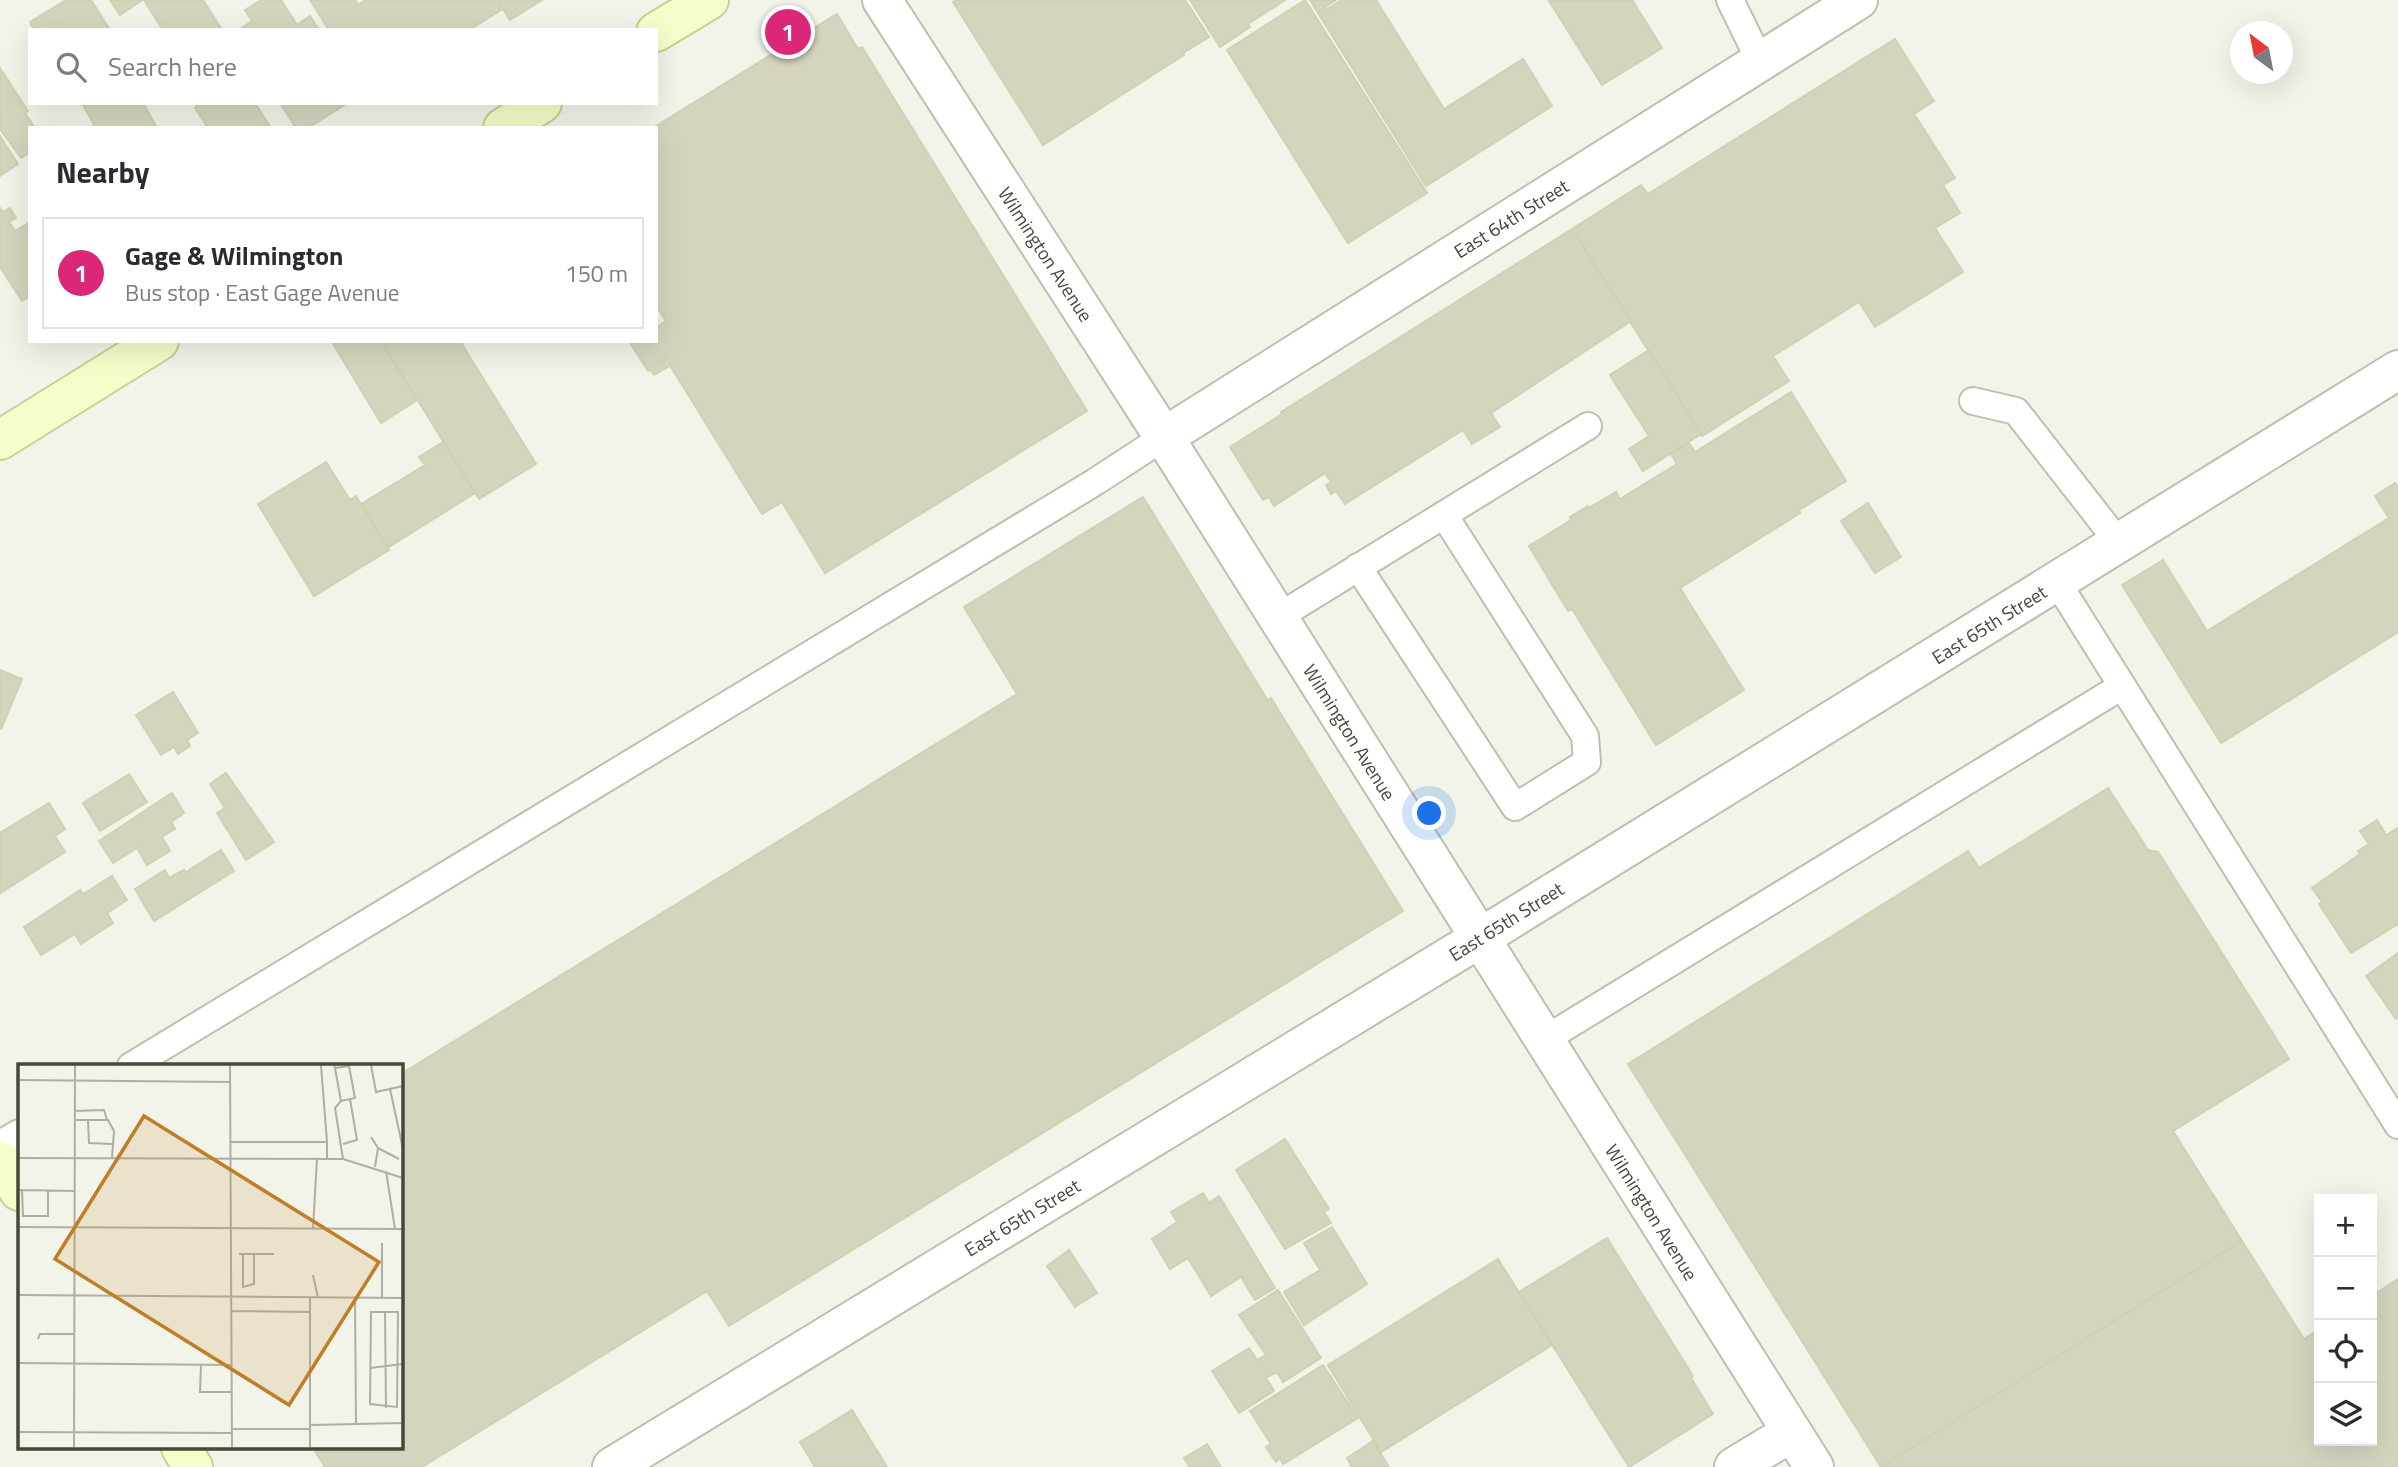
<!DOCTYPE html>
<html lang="en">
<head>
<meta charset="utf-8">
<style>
	body { margin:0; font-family:"Titillium Web",sans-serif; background:#f2f2f3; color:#2b2b33 }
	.controls { position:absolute; right:21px; bottom:21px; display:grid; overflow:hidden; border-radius:0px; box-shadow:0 7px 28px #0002 }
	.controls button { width:63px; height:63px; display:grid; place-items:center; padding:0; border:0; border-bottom:2px solid #e1e1e2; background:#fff; color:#2b2b33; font:35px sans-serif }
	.compass { position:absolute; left:2230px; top:21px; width:63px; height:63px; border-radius:50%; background:#fff; box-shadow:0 7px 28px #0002; rotate:328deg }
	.you { position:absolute; left:1430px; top:814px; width:24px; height:24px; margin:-18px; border:5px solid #fff; border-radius:50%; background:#1a73e8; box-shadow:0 0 0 10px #1a73e833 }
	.badge { display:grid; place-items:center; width:46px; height:46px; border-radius:50%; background:#db2777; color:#fff; font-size:23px; font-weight:700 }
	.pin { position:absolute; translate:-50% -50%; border:4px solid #fff; box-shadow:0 2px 7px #0006 }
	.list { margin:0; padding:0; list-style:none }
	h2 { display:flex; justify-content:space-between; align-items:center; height:91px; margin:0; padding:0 28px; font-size:30px }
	h2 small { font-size:23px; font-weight:400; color:#7c7c81 }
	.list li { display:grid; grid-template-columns:46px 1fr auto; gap:21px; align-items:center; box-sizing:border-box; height:112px; margin:0 14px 14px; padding:0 14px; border:2px solid #e1e1e2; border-radius:0px }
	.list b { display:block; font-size:26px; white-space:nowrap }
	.list p { margin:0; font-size:23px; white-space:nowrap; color:#7c7c81 }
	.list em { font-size:23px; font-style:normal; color:#7c7c81 }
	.icon { flex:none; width:38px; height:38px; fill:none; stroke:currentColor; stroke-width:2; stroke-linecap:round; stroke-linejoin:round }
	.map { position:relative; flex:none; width:2398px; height:1467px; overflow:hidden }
	.search { position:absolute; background:#fff; box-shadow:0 7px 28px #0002; left:28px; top:28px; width:630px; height:77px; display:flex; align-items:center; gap:18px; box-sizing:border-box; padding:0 24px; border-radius:0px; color:#7c7c81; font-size:26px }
	.panel { position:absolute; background:#fff; box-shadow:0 7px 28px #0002; left:28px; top:126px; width:630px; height:217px; border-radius:0px }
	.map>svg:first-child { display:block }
	.building { fill:#d5d5bf; stroke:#d0d0b2; stroke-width:2 }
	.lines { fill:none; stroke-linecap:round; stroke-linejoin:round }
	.lane-casing { stroke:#bebfac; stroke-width:30 }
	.street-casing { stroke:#bebfac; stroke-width:42 }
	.secondary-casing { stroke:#c8cf98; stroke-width:42 }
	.lane { stroke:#fff; stroke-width:26 }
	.street { stroke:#fff; stroke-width:38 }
	.secondary { stroke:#f5fdca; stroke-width:38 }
	.labels { text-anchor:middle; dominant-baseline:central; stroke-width:5; stroke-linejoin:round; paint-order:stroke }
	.street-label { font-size:19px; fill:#474838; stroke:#fff }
	.inset-road { fill:none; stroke:#aeafa2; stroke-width:2 }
	.view { fill:#c07e28; fill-opacity:0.15; stroke:#c07e28; stroke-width:3.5 }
	.inset-edge { fill:none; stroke:#474838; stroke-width:3.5 }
</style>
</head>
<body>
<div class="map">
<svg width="2398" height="1467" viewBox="0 0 2398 1467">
	<rect width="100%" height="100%" fill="#f3f4e9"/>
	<!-- building -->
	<g class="building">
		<path d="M66,0h25l19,30h-76l-4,-8z"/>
		<path d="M110,0h32l-22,15z"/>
		<path d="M144,0h59l19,30h-59z"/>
		<path d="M261,0h20l16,25 13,-9 9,14h-80l13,-9 -7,-11z"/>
		<path d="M310,0h45l3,5 7,-5h129l7,10 -32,20h-140z"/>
		<path d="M497,0h45l-32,20z"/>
		<path d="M957,0h228l24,37 -26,16 1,2 -141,90 -90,-143z"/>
		<path d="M1190,0h95l-37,24 2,3 -30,20z"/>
		<path d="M1305,0l122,193 -79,50 -121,-193z"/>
		<path d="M1310,0h26l-11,7 2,2 15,-9h34l68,109 79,-50 29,47 -126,80z"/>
		<path d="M1632,0l30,48 -60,37 -53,-84z"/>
		<path d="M837,14l21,35 4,-2 225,364 -262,162 -43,-71 -20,12 -96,-155 -2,2 4,6 -14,8 -3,-5 -3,1 -17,-27 4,-3h21v-13l10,-7 -10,-16v-177h-3z"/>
		<path d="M1895,39l39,62 -20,13 41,64 -12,7 17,28 -25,15 28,44 -88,55 -16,-25 -86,54 16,25 -87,55 -130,-207 69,-44 7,9z"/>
		<path d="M0,68l28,43 -3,2 10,15h-5v24l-9,6 -21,-29z"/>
		<path d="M82,103h61l14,25h-61z"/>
		<path d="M196,103h59l16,25h-63l-13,-20 2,-2z"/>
		<path d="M280,103h66v1l-38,24h-12z"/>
		<path d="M0,136l18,28 -18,12z"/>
		<path d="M0,208l3,4 7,-4 6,10 -7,4 6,9 15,-9v74l-8,5 -22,-34z"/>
		<path d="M1572,229l59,92 -140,92 9,14 -28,17 -9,-14 -118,74 -9,-13 -5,3 -5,-9 5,-3 -6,-9 -51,33 -5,-9 -6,3 -33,-53 52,-33 -1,-2z"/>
		<path d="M334,341h47l36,59 -36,23 -49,-81z"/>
		<path d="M381,341h79l76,123 -57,35z"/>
		<path d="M1649,350l52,84 -58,37 -14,-22 20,-13 -39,-61z"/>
		<path d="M1791,392l55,89 -47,29 1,3 -120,75 64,102 -88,55 -84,-136 -4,2 -39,-65 42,-26 -1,-3 18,-11 1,2 27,-16 4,7 57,-35 -6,-10 18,-11 6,9z"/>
		<path d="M443,442l32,51 -88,55 -26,-44 64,-39 -6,-8z"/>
		<path d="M326,462l24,38 6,-4 33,54 -75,46 -56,-92z"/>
		<path d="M2395,483l3,4v145l-177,111 -99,-158 41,-25 44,71 182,-113 -14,-22z"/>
		<path d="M1143,497l125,204 3,-3 132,213 -674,415 -22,-35 -285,176h-97l-12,-19h88v-374l616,-380 -53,-87z"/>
		<path d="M1868,503l33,54 -26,16 -34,-52z"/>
		<path d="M0,670l22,9 -21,50h-1z"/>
		<path d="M173,692l25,41 -11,7 3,6 -12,8 -4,-7 -13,8 -25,-40z"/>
		<path d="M226,773l48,69 -28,18 -29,-47 8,-5 -15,-24z"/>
		<path d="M129,774l18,28 -47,29 -17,-28z"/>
		<path d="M2108,788l40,62 10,2 131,207 -116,72 69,110 -361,226 -253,-403 340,-213 11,17z"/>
		<path d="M172,793l12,20 -13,9 4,7 -13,8 8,14 -23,14 -10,-17 -24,15 -14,-22z"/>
		<path d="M49,803l16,26 -10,7 10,16 -65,41v-60z"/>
		<path d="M2377,820l9,15 12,-7v96l-47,29 -32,-49 3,-2 -10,-14 48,-34 -2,-3 11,-7 -9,-13z"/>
		<path d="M221,850l13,21 -80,50 -19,-32 30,-19 4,8 15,-8 2,2z"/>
		<path d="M112,876l15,24 -20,13 6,10 -32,21 -6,-10 -34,21 -17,-28 56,-37 3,4z"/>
		<path d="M2398,953v65l-2,1 -30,-43z"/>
		<path d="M1285,1139l44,70 -5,3 7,11 -46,26 -49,-79z"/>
		<path d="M1203,1193l6,10 10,-7 56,92 -20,12 -14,-23 -30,19 -23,-38 -18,11 -18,-30 25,-17 -6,-10z"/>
		<path d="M1332,1227l35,57 -63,41 -20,-33 36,-22 -16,-27z"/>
		<path d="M1607,1238l86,138 -2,2 22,36 -84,53 -110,-175z"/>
		<path d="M2242,1241l62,98 15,-10v112h53v-145l26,-17v188h-517z"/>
		<path d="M1069,1250l28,43 -22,14 -28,-41z"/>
		<path d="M1498,1259l54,86 -171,107 -53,-87z"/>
		<path d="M1278,1290l43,68 -38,24 -6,-10 -11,6 8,13 -35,22 -27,-42 37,-23 8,12 9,-5 -27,-40z"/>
		<path d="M1323,1365l35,53 -75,46 -3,-6 -4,4 -10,-15 5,-3 -21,-33z"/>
		<path d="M852,1410l35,57h-72l-15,-25z"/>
		<path d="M1373,1441l16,26h-37l-5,-9z"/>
		<path d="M1207,1444l14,23h-31l-6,-9z"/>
	</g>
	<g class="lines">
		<defs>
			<g id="lane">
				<path d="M1730,0l30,61"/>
				<path d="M1973,401l43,10 103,132"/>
				<path d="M1358,567l157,240 72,-45 -2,-26 -141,-221"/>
				<path d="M2057,582l341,543"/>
				<path d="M1278,617l310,-191"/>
				<path d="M1544,1040l578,-354"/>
				<path d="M131,1066l964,-584 69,-45"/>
				<path d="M0,1144l19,-11"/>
			</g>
			<g id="street">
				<path d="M882,0l282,437 650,1030"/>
				<path d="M1164,437l694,-437"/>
				<path d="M612,1467l868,-529 918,-568"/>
				<path d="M1734,1467l58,-35"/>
			</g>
			<g id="secondary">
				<path d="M656,32l53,-32"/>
				<path d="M503,128l39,-25"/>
				<path d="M0,440l159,-99"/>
				<path d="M0,1161l19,30"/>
				<path d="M181,1448l12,19"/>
			</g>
		</defs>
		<!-- lane casing -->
		<use href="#lane" class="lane-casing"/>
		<!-- street casing -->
		<use href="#street" class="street-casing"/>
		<!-- secondary casing -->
		<use href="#secondary" class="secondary-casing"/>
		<!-- lane -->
		<use href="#lane" class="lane"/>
		<!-- street -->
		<use href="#street" class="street"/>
		<!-- secondary -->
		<use href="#secondary" class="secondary"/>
	</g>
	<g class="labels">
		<!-- street labels -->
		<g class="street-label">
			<text transform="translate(1511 218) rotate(-32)">East 64th Street</text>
			<text transform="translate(1046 254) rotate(57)">Wilmington Avenue</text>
			<text transform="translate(1989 624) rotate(-32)">East 65th Street</text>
			<text transform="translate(1350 732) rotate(58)">Wilmington Avenue</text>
			<text transform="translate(1506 921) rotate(-32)">East 65th Street</text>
			<text transform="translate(1652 1212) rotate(58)">Wilmington Avenue</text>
			<text transform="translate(1022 1217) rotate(-31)">East 65th Street</text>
		</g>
	</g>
	<!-- overview -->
	<g transform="translate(18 1064)">
		<rect width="385" height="385" fill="#f3f4e9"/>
		<path class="inset-road" d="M212,1l2,383M303,1l6,77M316,1l1,3 6,33 14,-3 -6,-32 -14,2M353,1l5,27 27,-6M0,16l212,2M372,25l13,60M323,37l-6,7 8,51M56,47l30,-1 3,10M56,56h34l6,11 -2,27M70,56l1,23 23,1M353,73l7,11 -3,19M212,78h97v16M325,80l14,-4 -7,-41M360,84l21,11M0,94l325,1 60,19M368,107l9,58M0,126h4l1,26h25v-25M4,126l52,1M0,163l385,2M295,165l4,-71M364,179v55M221,190h35M225,190v33l11,-3v-30M295,211l5,23M0,231l385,3M337,234l1,125M214,247l78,1M353,248h27l-1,95 -27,-3zM367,248l1,96M20,275l2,-5h34M0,299l214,2M183,300l-1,28h32M352,304l33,-4M293,361l92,-2M214,365h78M0,368l214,1M56,384l1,-383M292,384v-150"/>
		<path class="view" d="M126,52l235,146 -90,143 -234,-146z"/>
		<rect width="385" height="385" class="inset-edge"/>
	</g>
</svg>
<div class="controls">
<button>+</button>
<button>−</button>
<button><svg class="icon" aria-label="locate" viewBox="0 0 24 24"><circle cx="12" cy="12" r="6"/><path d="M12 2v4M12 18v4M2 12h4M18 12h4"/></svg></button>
<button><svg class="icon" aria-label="layers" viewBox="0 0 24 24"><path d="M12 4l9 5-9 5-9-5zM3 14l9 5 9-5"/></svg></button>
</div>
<svg class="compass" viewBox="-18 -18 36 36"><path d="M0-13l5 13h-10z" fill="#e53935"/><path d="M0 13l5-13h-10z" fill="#7c7c81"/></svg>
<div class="you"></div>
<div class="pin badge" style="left:788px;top:32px">1</div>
<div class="search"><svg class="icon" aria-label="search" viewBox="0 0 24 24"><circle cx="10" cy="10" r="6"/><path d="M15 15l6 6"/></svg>Search here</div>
<section class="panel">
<h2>Nearby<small></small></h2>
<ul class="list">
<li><span class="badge">1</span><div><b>Gage &amp; Wilmington</b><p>Bus stop · East Gage Avenue</p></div><em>150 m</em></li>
</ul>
</section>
</div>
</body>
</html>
